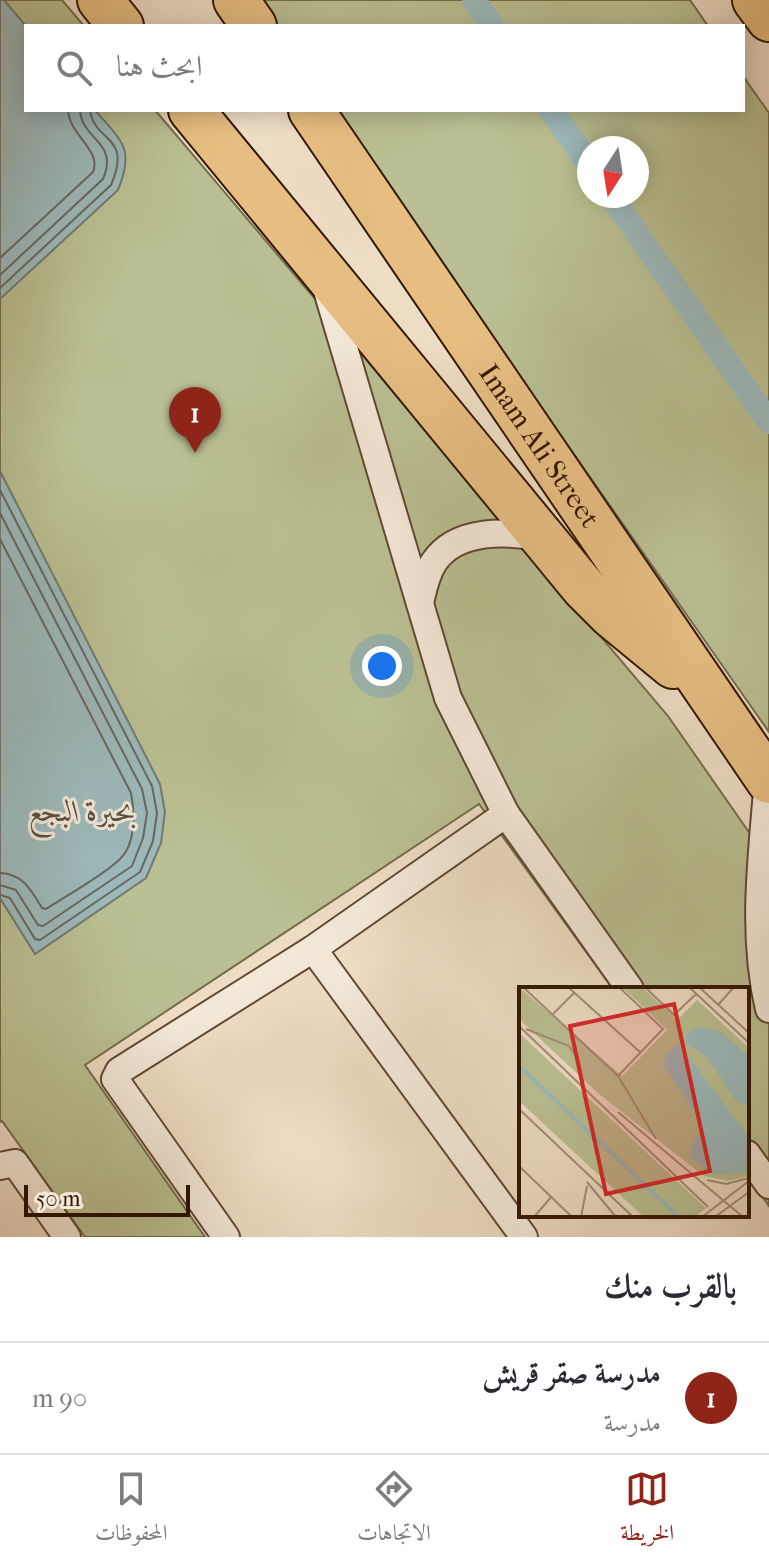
<!DOCTYPE html>
<html lang="ar">
<head>
<meta charset="utf-8">
<style>
	body { margin:0; font-family:"IM FELL French Canon",Amiri,serif; background:#f7f7f7; color:#2b2b33; direction:rtl }
	.compass { position:absolute; left:577px; top:136px; width:72px; height:72px; border-radius:50%; background:#fff; box-shadow:0 4px 20px #0003; rotate:192deg }
	.scale { position:absolute; left:24px; bottom:20px; width:166px; box-sizing:border-box; padding-left:8px; border:4px solid #321703; border-top:0; font-size:22px; line-height:28px; white-space:nowrap; color:#321703; -webkit-text-stroke:6px #f4e9d9; paint-order:stroke }
	.you { position:absolute; left:382px; top:666px; width:28px; height:28px; margin:-20px; border:6px solid #fff; border-radius:50%; background:#1a73e8; box-shadow:0 0 0 12px #1a73e833 }
	.badge { display:grid; place-items:center; width:52px; height:52px; border-radius:50%; background:#8f2418; color:#fff; font-size:26px; font-weight:700 }
	.pin { position:absolute; translate:-50% -66px; filter:drop-shadow(0 2px 4px #0008) }
	.pin::after { content:''; position:absolute; top:42px; width:28px; height:24px; background:inherit; clip-path:polygon(0 0,100% 0,50% 100%) }
	.list { margin:0; padding:0; list-style:none }
	h2 { display:flex; justify-content:space-between; align-items:center; height:104px; margin:0; padding:0 32px; font-size:34px }
	h2 small { font-size:26px; font-weight:400; color:#7c7c81 }
	.list li { display:grid; grid-template-columns:52px 1fr auto; gap:24px; align-items:center; box-sizing:border-box; height:112px; padding:0 32px; border-top:2px solid #e1e1e2 }
	.list b { display:block; font-size:30px; white-space:nowrap }
	.list p { margin:0; font-size:26px; white-space:nowrap; color:#7c7c81 }
	.list em { font-size:26px; font-style:normal; color:#7c7c81 }
	.icon { flex:none; width:44px; height:44px; fill:none; stroke:currentColor; stroke-width:2; stroke-linecap:round; stroke-linejoin:round }
	.map { position:relative; flex:none; width:769px; height:1237px; overflow:hidden; direction:ltr }
	.search { position:absolute; background:#fff; box-shadow:0 4px 20px #0003; left:24px; right:24px; top:24px; height:88px; display:flex; align-items:center; gap:20px; box-sizing:border-box; padding:0 28px; border-radius:0px; color:#7c7c81; font-size:30px }
	.sheet { height:216px; background:#fff }
	nav { display:flex; justify-content:space-around; align-items:center; box-sizing:border-box; height:112px; border-top:2px solid #e1e1e2; background:#fff; font-size:22px; color:#7c7c81 }
	nav a { display:grid; justify-items:center; gap:4px }
	nav .on { color:#8f2418 }
	.map>svg:first-child { display:block }
	.green { fill:#bac093; stroke:#766c4b; stroke-width:2; fill-rule:evenodd }
	.water { fill:#9cbabc; stroke:#727972; stroke-width:2 }
	.lines { fill:none; stroke-linecap:round; stroke-linejoin:round }
	.shore { stroke:#676860; stroke-width:2 }
	.canal { stroke:#9cbabc; stroke-width:24 }
	.street-casing { stroke:#614834; stroke-width:30 }
	.highway-casing { stroke:#321703; stroke-width:48 }
	.street { stroke:#f4e9d9; stroke-width:26 }
	.highway { stroke:#e7be82; stroke-width:44 }
	.labels { text-anchor:middle; dominant-baseline:central; stroke-width:6; stroke-linejoin:round; paint-order:stroke }
	.street-label { font-size:28px; fill:#321703; stroke:#f4e9d9 }
	.water-label { font-size:30px; font-style:italic; fill:#575044; stroke:#f4e9d9 }
	.inset-river { fill:none; stroke:#9cbabc; stroke-width:4 }
	.inset-road { fill:none; stroke:#a38e77; stroke-width:2 }
	.view { fill:#d62828; fill-opacity:0.15; stroke:#d62828; stroke-width:4 }
	.inset-edge { fill:none; stroke:#321703; stroke-width:4 }
</style>
</head>
<body>
<div class="map">
<svg width="769" height="1237" viewBox="0 0 769 1237">
	<rect width="100%" height="100%" fill="#eeddc5"/>
	<filter id="stains"><feTurbulence type="fractalNoise" baseFrequency=".0025" numOctaves="4"/><feColorMatrix values="0 0 0 0 .2 0 0 0 0 .09 0 0 0 0 .02 0 0 0 .5 -.17"/></filter>
	<radialGradient id="worn" r=".72"><stop offset=".6" stop-color="#630" stop-opacity="0"/><stop offset="1" stop-color="#630" stop-opacity=".3"/></radialGradient>
	<!-- green -->
	<g class="green">
		<path d="M0,0h62l22,26h-58v84h129l513,606 101,145v345l-22,-31v-186h-134l-134,-185 -394,261 120,172h-120l-83,-116 -2,1z"/>
		<path d="M255,0h435l18,26h-434z"/>
		<path d="M743,76l26,37v619l-437,-622h411zM589,148h48v48h-48z"/>
	</g>
	<!-- water -->
	<g class="water">
		<path d="M0,0h4l22,26v84h69c27,32 40,38 23,80l-118,109z"/>
		<path d="M0,471l160,313 5,28 -4,31 -15,35 -111,76 -35,-56z"/>
	</g>
	<g class="lines">
		<!-- shore -->
		<g class="shore">
			<path d="M0,258l93,-86c9,-22 -24,-37 -25,-62"/>
			<path d="M0,275l103,-96c16,-38 -21,-38 -23,-69"/>
			<path d="M0,288l111,-103c22,-51 -17,-42 -21,-75"/>
			<path d="M0,490l152,296 5,27 -4,28 -13,31 -100,68 -5,-1 -25,-41 -10,-3"/>
			<path d="M0,513l142,276 5,24 -4,25 -11,28 -89,60 -5,-1 -22,-35 -16,-5"/>
			<path d="M0,539l131,254c4,20 5,51 -11,66 -16,16 -54,37 -74,50l-4,-1c-11,-18 -19,-34 -42,-35"/>
		</g>
		<!-- canal -->
		<g class="canal">
			<path d="M474,0l18,26"/>
			<path d="M551,110l38,54"/>
			<path d="M611,196l158,226"/>
		</g>
		<defs>
			<g id="street">
				<path d="M326,287l122,411 58,116 124,175"/>
				<path d="M420,603c3,-13 6,-29 14,-41 23,-34 74,-31 109,-24"/>
				<path d="M768,779c-6,77 -17,153 1,230"/>
				<path d="M313,949l211,288"/>
				<path d="M747,1154l22,31"/>
				<path d="M0,1166l15,-3 52,74"/>
				<path d="M226,1237l-111,-158 4,-8 194,-122 193,-135"/>
			</g>
			<g id="highway">
				<path d="M100,0l21,26"/>
				<path d="M236,0l18,26"/>
				<path d="M755,0l14,19"/>
				<path d="M191,110l393,478 27,27 62,51"/>
				<path id="s1" d="M311,110l458,671"/>
			</g>
		</defs>
		<!-- street casing -->
		<use href="#street" class="street-casing"/>
		<!-- highway casing -->
		<use href="#highway" class="highway-casing"/>
		<!-- street -->
		<use href="#street" class="street"/>
		<!-- highway -->
		<use href="#highway" class="highway"/>
	</g>
	<g class="labels">
		<!-- street labels -->
		<g class="street-label">
			<text stroke="none"><textPath href="#s1" startOffset="406">Imam Ali Street</textPath></text>
		</g>
		<!-- water labels -->
		<g class="water-label">
			<text x="82" y="811">بحيرة البجع</text>
		</g>
	</g>
	<!-- overview -->
	<g transform="translate(519 987)">
		<rect width="230" height="230" fill="#eeddc5"/>
		<path d="M0,0l103,89 45,-46 -45,-43h20l35,33 20,-20 52,48v128l-21,5 -24,-5 -105,-82 -80,-75zM0,46l187,175 -11,9h-51l-125,-116z" fill="#bac093"/>
		<path d="M180,40l22,5 28,25v48l-12,-3 -30,-45 -21,-14v-9zM159,56l71,94v32l-6,4 -31,1 -23,-18 13,-33 -38,-57 1,-9z" fill="#9cbabc"/>
		<path class="inset-river" d="M0,79l160,151"/>
		<path class="inset-road" d="M4,0l95,89 38,63M49,0l72,65M126,0l29,28 22,-21M170,0l60,56M180,0l50,46M199,18l16,-18M33,28l22,-22M0,39l189,181M7,42l43,17 10,15 4,24M99,89l45,-47 -44,-42M0,122l114,108M99,125l125,105M0,179l53,51M188,193l19,4 23,-6M68,195l29,35M15,230l18,-21M62,230l6,-31M183,230l47,-36M196,230l34,-25"/>
		<path class="view" d="M155,17l36,167 -104,23 -36,-168z"/>
		<rect width="230" height="230" class="inset-edge"/>
	</g>
	<rect width="100%" height="100%" filter="url(#stains)"/>
	<rect width="100%" height="100%" fill="url(#worn)"/>
</svg>
<svg class="compass" viewBox="-18 -18 36 36"><path d="M0-13l5 13h-10z" fill="#e53935"/><path d="M0 13l5-13h-10z" fill="#7c7c81"/></svg>
<div class="scale">50 m</div>
<div class="you"></div>
<div class="pin badge" style="left:195px;top:453px">1</div>
<div class="search"><svg class="icon" aria-label="search" viewBox="0 0 24 24"><circle cx="10" cy="10" r="6"/><path d="M15 15l6 6"/></svg>ابحث هنا</div>
</div>
<section class="sheet">
<h2>بالقرب منك<small></small></h2>
<ul class="list">
<li><span class="badge">1</span><div><b>مدرسة صقر قريش</b><p>مدرسة</p></div><em>90 m</em></li>
</ul>
</section>
<nav>
<a class="on"><svg class="icon" aria-label="map" viewBox="0 0 24 24"><path d="M3 6l6-2 6 2 6-2v14l-6 2-6-2-6 2zM9 4v14M15 6v14"/></svg>الخريطة</a>
<a><svg class="icon" aria-label="directions" viewBox="0 0 24 24"><path d="M12 3l9 9-9 9-9-9zM9 14v-3h6M13 9l2 2-2 2"/></svg>الاتجاهات</a>
<a><svg class="icon" aria-label="saved" viewBox="0 0 24 24"><path d="M7 4h10v16l-5-4-5 4z"/></svg>المحفوظات</a>
</nav>
</body>
</html>
